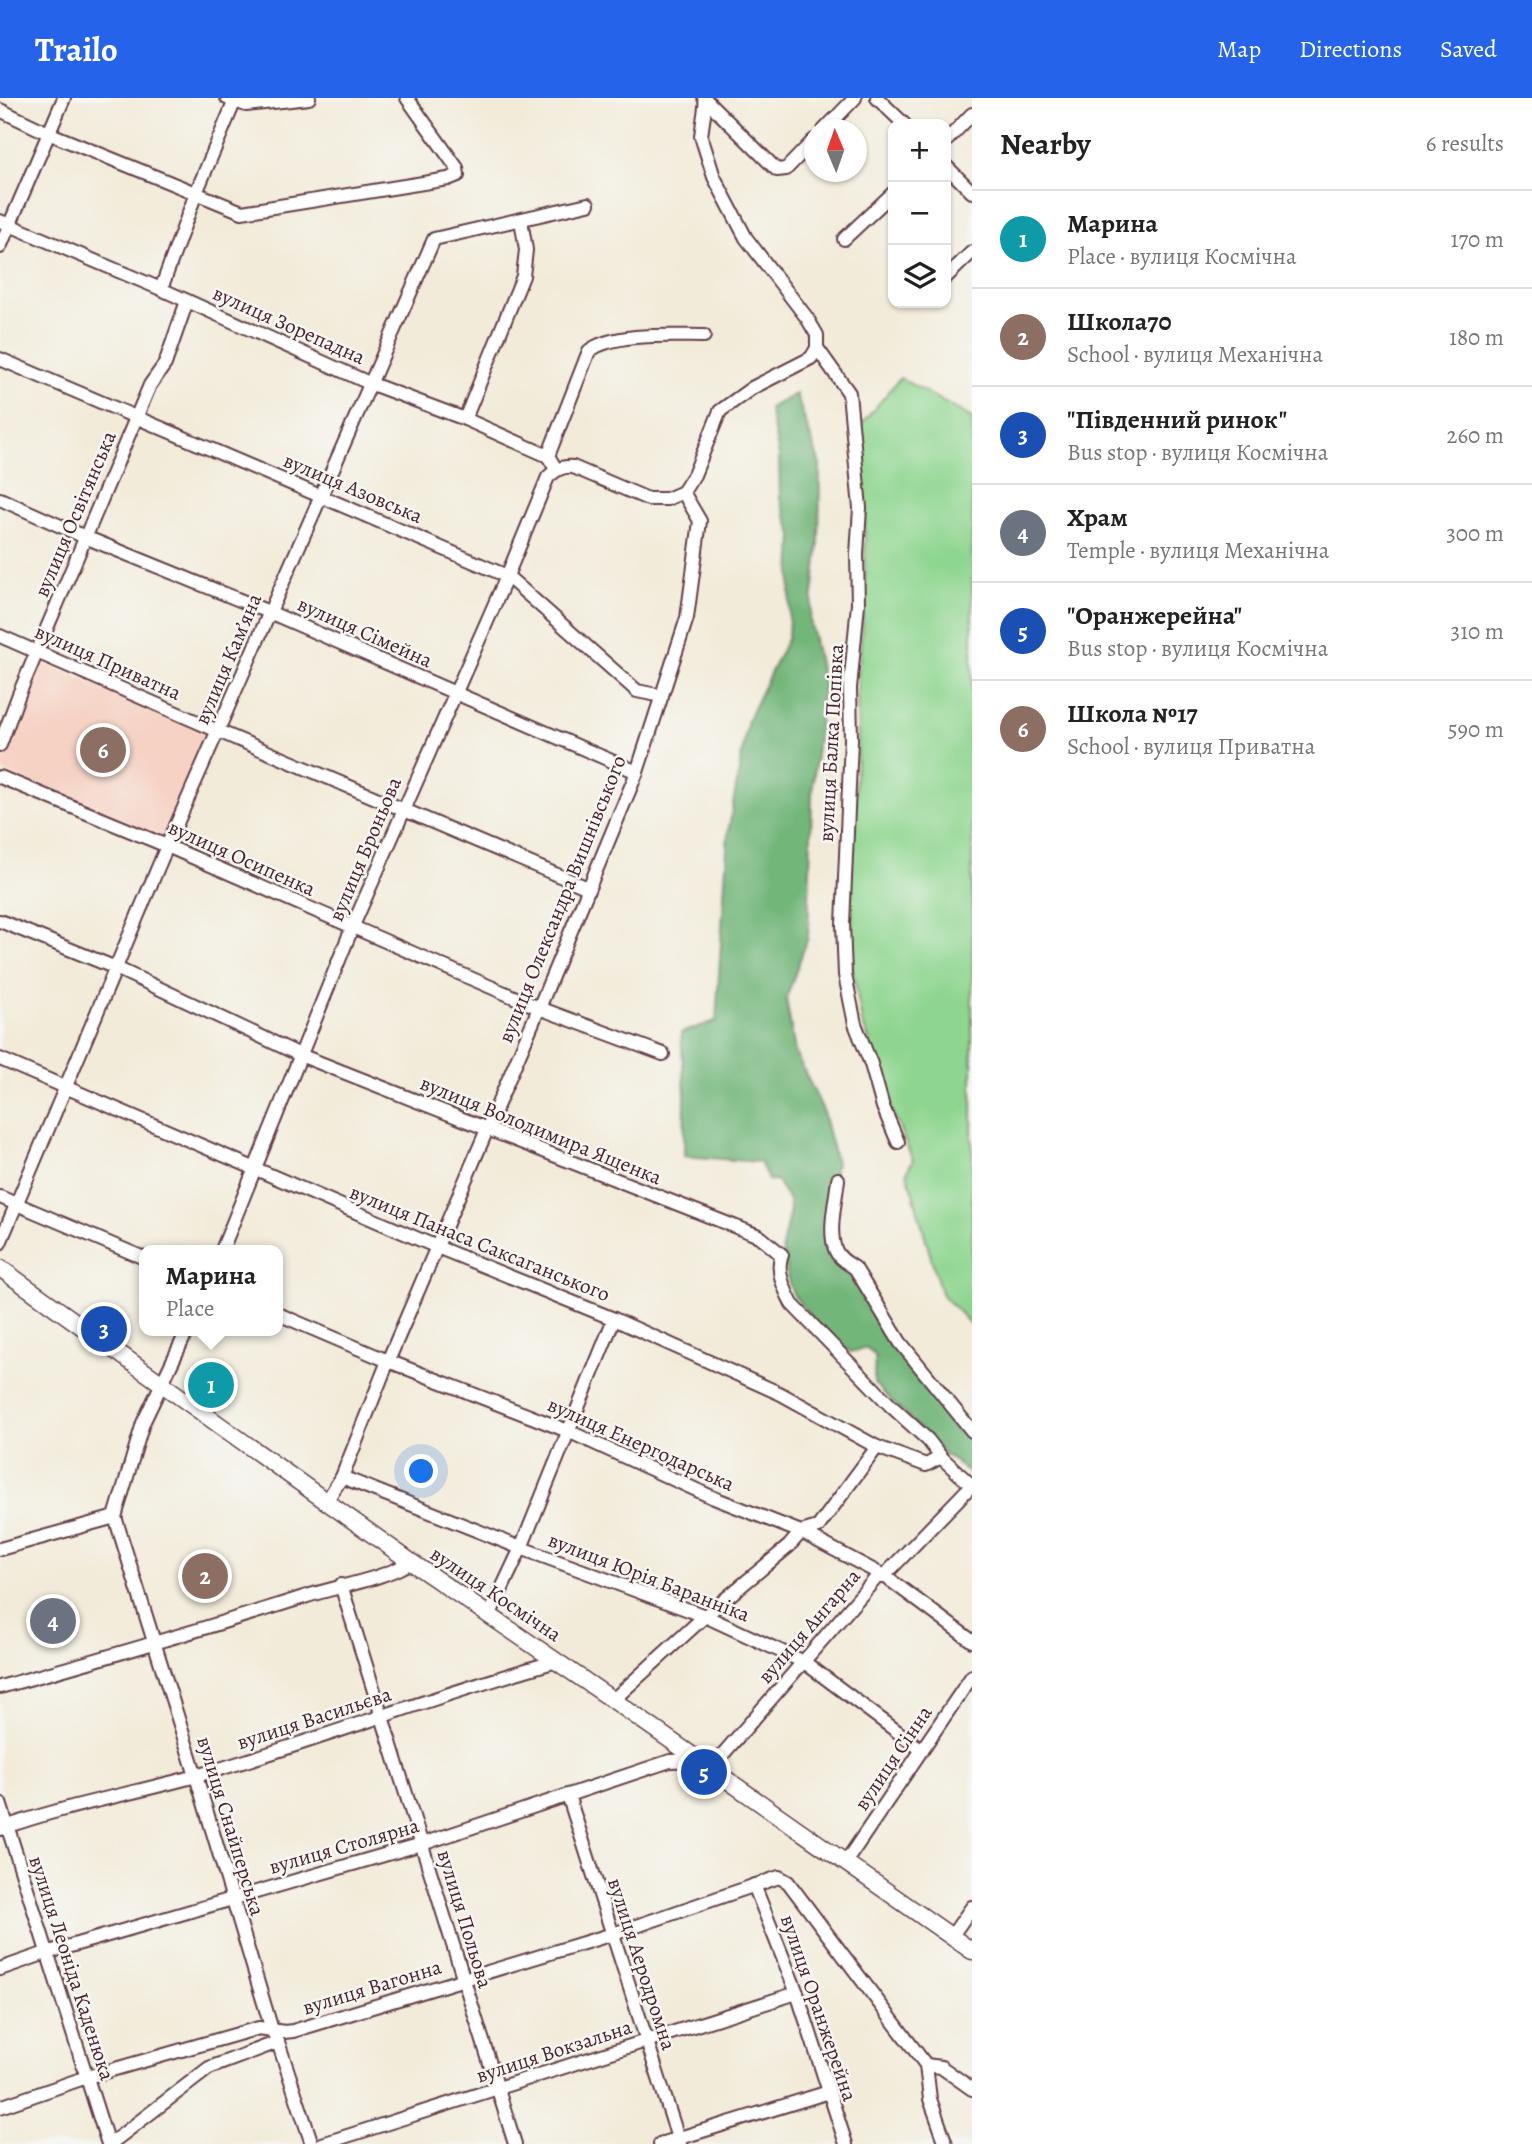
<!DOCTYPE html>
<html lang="en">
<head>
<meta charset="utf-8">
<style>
	body { margin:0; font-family:Alegreya,serif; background:#f2f2f2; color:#222 }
	.controls { position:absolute; right:21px; top:21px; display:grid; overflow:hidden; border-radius:14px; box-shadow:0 2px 5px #0004 }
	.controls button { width:63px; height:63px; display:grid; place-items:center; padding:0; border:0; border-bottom:2px solid #e0e0e0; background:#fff; color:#222; font:35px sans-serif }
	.compass { position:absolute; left:804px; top:21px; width:63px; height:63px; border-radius:50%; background:#fff; box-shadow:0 2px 5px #0004; rotate:358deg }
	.you { position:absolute; left:422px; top:1374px; width:24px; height:24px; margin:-18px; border:5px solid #fff; border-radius:50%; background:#1a73e8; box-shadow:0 0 0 10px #1a73e833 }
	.badge { display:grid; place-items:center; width:46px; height:46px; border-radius:50%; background:#2563eb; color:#fff; font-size:23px; font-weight:700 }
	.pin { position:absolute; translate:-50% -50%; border:4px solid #fff; box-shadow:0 2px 7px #0006 }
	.popup { position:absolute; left:139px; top:1147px; width:144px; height:91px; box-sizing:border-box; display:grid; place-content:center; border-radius:14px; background:#fff; filter:drop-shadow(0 2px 5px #0005); font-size:23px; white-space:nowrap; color:#767676 }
	.popup b { font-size:26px; color:#222 }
	.popup::after { content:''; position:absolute; left:50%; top:100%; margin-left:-14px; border:14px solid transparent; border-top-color:#fff }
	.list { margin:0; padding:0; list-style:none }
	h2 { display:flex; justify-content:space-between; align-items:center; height:91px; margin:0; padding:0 28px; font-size:30px }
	h2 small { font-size:23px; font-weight:400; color:#767676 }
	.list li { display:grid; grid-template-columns:46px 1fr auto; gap:21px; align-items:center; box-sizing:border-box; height:98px; padding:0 28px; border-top:2px solid #e0e0e0 }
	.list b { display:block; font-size:26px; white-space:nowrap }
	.list p { margin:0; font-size:23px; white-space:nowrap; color:#767676 }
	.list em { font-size:23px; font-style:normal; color:#767676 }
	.icon { flex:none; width:38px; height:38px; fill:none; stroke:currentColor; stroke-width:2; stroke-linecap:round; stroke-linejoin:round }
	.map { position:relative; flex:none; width:972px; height:2046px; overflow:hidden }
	header { display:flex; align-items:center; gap:42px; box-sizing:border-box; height:98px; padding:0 35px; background:#2563eb; color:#fff }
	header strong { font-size:33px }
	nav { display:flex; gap:38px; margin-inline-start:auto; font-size:24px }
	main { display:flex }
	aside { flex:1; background:#fff }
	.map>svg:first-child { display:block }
	.built { fill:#f6d2c4 }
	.green { fill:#8ed58f; stroke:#6c7a5d; stroke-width:2 }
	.forest { fill:#72b67a; stroke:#5e6a52; stroke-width:2 }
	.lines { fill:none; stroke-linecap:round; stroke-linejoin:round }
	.minor-casing { stroke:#633e45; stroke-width:16 }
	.major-casing { stroke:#633e45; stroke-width:19 }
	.minor { stroke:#fff; stroke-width:12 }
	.major { stroke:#fff; stroke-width:16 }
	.labels { text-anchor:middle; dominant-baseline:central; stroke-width:5; stroke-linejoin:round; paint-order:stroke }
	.street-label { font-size:21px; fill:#4a1f2b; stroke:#f6f6f2 }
</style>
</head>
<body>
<header>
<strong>Trailo</strong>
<nav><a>Map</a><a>Directions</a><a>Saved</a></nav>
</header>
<main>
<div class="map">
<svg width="972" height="2046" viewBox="0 0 972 2046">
	<rect width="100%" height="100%" fill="#f6f6f2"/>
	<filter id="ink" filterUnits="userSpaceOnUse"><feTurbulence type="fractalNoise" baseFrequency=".0143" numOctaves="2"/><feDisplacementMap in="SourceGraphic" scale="14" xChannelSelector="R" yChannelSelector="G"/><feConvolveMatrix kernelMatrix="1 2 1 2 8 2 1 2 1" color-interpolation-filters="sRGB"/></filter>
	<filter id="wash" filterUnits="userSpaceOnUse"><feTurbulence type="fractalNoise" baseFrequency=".00686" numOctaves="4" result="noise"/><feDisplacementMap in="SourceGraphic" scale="28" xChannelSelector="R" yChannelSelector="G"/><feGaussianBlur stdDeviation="1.57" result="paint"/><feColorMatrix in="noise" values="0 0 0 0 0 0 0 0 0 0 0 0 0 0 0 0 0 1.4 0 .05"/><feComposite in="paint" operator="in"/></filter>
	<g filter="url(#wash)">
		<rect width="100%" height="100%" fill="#f2ebd9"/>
		<!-- built -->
		<path class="built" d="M40,563l167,72 -44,104 -163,-67z"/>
		<!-- green -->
		<path class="green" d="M900,280l72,40v908l-31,-33 -34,-121 6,-12 -26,-61 -10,-39 -15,-38 -9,-51 -2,-100 7,-132 -1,-48 8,-99v-82l-2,-41 -7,-38z"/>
		<!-- forest -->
		<path class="forest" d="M796,296l24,71 -1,78 -9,77 13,64 -11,111 -4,142 -22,62 9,53 27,56 14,55 -4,24 -3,54 5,19 22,15 20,42 96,121v37l-30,-23 -68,-69 1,-27 -8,-8 -16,4 -23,-15 -34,-41 -6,-16 -6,-33 8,-37 -1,-10 -12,-19 -9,-1 -8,-18 -76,-6 1,-61 -4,-62 35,-12 12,-188 20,-114 40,-82 5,-102 -13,-36 -1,-44 -10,-47z"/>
	</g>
	<g filter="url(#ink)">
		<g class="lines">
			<defs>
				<g id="minor">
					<path d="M227,0l19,7 63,-7"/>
					<path d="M704,0l73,72 9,-1 28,-29"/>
					<path d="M877,0l27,26"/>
					<path d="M0,12l48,23 194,79 206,-33 10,-4 -1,-7 -50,-70"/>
					<path d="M824,32l31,-32"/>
					<path d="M946,43l26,-27"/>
					<path d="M946,68l26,26"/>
					<path d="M0,123l161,68 208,94 96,36 83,37 8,13"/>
					<path d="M844,141l49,-46"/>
					<path d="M0,149l64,-149"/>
					<path d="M946,179l26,-25"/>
					<path d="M161,191l35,-96 40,-95"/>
					<path d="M817,250l32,45 11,115 -3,46 1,50 -8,84 1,52 -8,184 2,51 10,49 16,40 12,43 15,35"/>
					<path d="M0,261l507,217 130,115 25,5"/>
					<path d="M465,321l58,-143 3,-26 -5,-30"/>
					<path d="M548,358l41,-105c25,-19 84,-15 115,-15"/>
					<path d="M683,394l11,-17 26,-64 32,-23 59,-30 6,-10v-13l-10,-17 -61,-80 -32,-61 -13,-41 5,-36"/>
					<path d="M0,401l85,38 184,75 368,160"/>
					<path d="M0,538l218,95 370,157"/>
					<path d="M0,647l19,-51 131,-309 15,-21 22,-63"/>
					<path d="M0,679l167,69 372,162 124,46"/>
					<path d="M0,823l116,47 184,87 459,181 23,19c-7,15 3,35 10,49l98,101 38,35 13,17 31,29"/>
					<path d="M0,961l437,188 177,72 167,75 96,53 49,18 15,-8"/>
					<path d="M838,1081c-2,21 -10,50 -3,70 3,9 12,14 20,19l45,74 72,89"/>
					<path d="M0,1099l144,61"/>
					<path d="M0,1145l167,-397 267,-607 154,-35"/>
					<path d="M222,1152l130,-322 155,-352 41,-99c8,-7 13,-11 25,-10l75,32h19l16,-7"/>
					<path d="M278,1216l110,47 180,70 146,67 87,34 85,45 86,64"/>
					<path d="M342,1379l179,71 184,68 99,46 118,88"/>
					<path d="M327,1402l15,-23 46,-116 151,-353 98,-236 50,-154 13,-97 -17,-29"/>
					<path d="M115,1419l81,259 76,254 6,12 34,102"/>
					<path d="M0,1451l115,-32 28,-94 44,-92"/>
					<path d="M341,1487l174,559"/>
					<path d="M490,1516l31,-66 93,-229"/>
					<path d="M0,1589c102,-28 203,-58 304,-90 34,-11 77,-17 107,-35"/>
					<path d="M613,1602l92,-84 84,-70 12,-14 17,-5 59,-80"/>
					<path d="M710,1671l167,-192h6l88,-91"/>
					<path d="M568,1697l112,349"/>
					<path d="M0,1705l108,341"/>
					<path d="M0,1731c63,-23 131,-35 196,-53 121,-35 239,-81 361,-115"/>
					<path d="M845,1765l127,-187"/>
					<path d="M754,1787l43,108 49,151"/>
					<path d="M951,1839l21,-30"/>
					<path d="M0,1871l46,-16 376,-109 248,-83 28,-1"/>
					<path d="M926,1967l15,2 31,22"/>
					<path d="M0,2009l87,-30 172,-49 25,4 9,-1 320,-97 166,-57 9,5 138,183 4,34 16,45"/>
					<path d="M110,2046l99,-76 69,-26"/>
					<path d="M322,2046l475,-151"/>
					<path d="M660,2046l169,-52"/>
				</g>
				<path id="major" d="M0,1170l411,294 202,138 359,251"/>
			</defs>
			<!-- minor casing -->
			<use href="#minor" class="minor-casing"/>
			<!-- major casing -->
			<use href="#major" class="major-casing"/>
			<!-- minor -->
			<use href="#minor" class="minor"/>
			<!-- major -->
			<use href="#major" class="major"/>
		</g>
	</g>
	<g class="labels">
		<!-- street labels -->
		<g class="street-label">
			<text transform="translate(289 227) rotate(24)">вулиця Зорепадна</text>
			<text transform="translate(353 390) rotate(23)">вулиця Азовська</text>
			<text transform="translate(75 416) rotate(-67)">вулиця Освітянська</text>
			<text transform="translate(365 534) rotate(24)">вулиця Сімейна</text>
			<text transform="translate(228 561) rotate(-67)">вулиця Кам’яна</text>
			<text transform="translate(108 564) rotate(24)">вулиця Приватна</text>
			<text transform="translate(831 645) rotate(-87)">вулиця Балка Попівка</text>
			<text transform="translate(365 751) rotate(-67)">вулиця Броньова</text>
			<text transform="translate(242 760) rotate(24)">вулиця Осипенка</text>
			<text transform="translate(562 801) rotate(-68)">вулиця Олександра Вишнівського</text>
			<text transform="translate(541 1032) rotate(22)">вулиця Володимира Ященка</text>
			<text transform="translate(480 1145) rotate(22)">вулиця Панаса Саксаганського</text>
			<text transform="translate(641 1346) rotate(24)">вулиця Енергодарська</text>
			<text transform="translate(649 1479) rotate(21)">вулиця Юрія Баранніка</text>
			<text transform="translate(496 1496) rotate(34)">вулиця Космічна</text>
			<text transform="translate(809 1528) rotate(-49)">вулиця Ангарна</text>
			<text transform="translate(314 1620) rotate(-18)">вулиця Васильєва</text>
			<text transform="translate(893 1660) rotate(-56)">вулиця Сінна</text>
			<text transform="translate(231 1728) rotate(73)">вулиця Снайперська</text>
			<text transform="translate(344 1748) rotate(-16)">вулиця Столярна</text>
			<text transform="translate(465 1821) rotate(73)">вулиця Польова</text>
			<text transform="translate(642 1866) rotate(72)">вулиця Аеродромна</text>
			<text transform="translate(72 1870) rotate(72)">вулиця Леоніда Каденюка</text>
			<text transform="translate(372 1889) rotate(-17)">вулиця Вагонна</text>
			<text transform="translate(819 1910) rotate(71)">вулиця Оранжерейна</text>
			<text transform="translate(554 1953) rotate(-18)">вулиця Вокзальна</text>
		</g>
	</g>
</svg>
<div class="controls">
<button>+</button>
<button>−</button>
<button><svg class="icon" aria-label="layers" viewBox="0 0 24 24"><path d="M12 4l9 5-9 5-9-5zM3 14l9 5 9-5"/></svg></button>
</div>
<svg class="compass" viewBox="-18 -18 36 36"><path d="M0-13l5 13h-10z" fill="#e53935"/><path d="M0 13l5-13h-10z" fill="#767676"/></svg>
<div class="you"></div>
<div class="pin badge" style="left:211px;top:1287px;background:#0f9aa8">1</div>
<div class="popup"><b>Марина</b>Place</div>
<div class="pin badge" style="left:205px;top:1478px;background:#8d6e63">2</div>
<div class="pin badge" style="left:104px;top:1231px;background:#1a4fb4">3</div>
<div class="pin badge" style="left:53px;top:1523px;background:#6b7280">4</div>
<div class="pin badge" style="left:704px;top:1674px;background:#1a4fb4">5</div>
<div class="pin badge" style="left:103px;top:652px;background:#8d6e63">6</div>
</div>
<aside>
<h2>Nearby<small>6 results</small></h2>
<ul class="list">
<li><span class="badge" style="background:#0f9aa8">1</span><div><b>Марина</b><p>Place · вулиця Космічна</p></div><em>170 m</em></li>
<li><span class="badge" style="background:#8d6e63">2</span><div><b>Школа70</b><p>School · вулиця Механічна</p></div><em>180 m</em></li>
<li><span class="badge" style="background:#1a4fb4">3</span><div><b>&quot;Південний ринок&quot;</b><p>Bus stop · вулиця Космічна</p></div><em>260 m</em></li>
<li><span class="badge" style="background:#6b7280">4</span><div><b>Храм</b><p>Temple · вулиця Механічна</p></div><em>300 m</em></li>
<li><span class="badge" style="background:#1a4fb4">5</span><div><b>&quot;Оранжерейна&quot;</b><p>Bus stop · вулиця Космічна</p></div><em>310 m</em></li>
<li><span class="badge" style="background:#8d6e63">6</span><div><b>Школа №17</b><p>School · вулиця Приватна</p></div><em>590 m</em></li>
</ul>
</aside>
</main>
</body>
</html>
